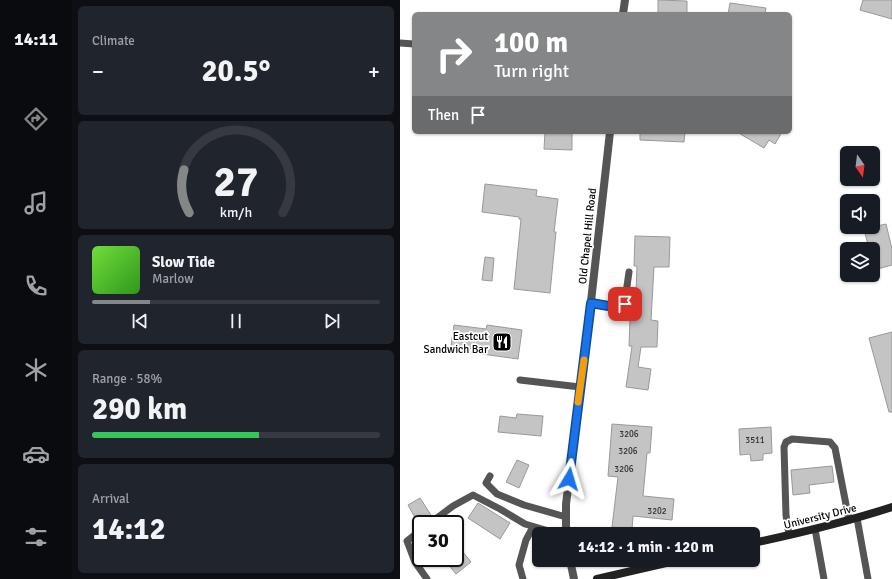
<!DOCTYPE html>
<html lang="en">
<head>
<meta charset="utf-8">
<style>
	:root { --surface:#171b24; --page:#20242c; --text:#f1f3f6; --muted:#9ea1a6; --line:#363941; --accent:#858687 }
	body { margin:0; font-family:Signika,sans-serif; background:var(--page); color:var(--text); height:100vh; display:flex; flex-direction:column; font-size:15px; white-space:nowrap }
	* { box-sizing:border-box; margin:0 }
	p { font-size:13px; color:var(--muted) }
	.icon { flex:none; width:22px; height:22px; fill:none; stroke:currentColor; stroke-width:2; stroke-linecap:round; stroke-linejoin:round }
	.map { position:relative; flex:1; overflow:hidden }
	.panel { display:flex; flex-direction:column; gap:6px; padding:6px; background:#0d0f14; width:328px }
	.panel>* { flex:none }
	.top-card { position:absolute; left:12px; top:12px; width:380px; height:122px; border-radius:6px; box-shadow:0 1px 3px #0004; background:#858687; color:#fff; overflow:hidden }
	.needle { width:26px; rotate:166deg }
	.fabs { position:absolute; left:440px; top:146px; display:grid; gap:8px }
	.fabs a { display:grid; place-items:center; width:40px; height:40px; border-radius:6px; background:var(--surface); box-shadow:0 1px 3px #0004; font-size:20px }
	.speed { position:absolute; left:12px; top:515px; display:flex; gap:8px; font-size:20px; font-weight:700; text-align:center }
	.speed>* { display:grid; place-content:center; width:52px; height:52px; border-radius:50%; background:var(--surface); box-shadow:0 1px 3px #0004; line-height:1 }
	.speed .limit { border:2px solid #111; border-radius:6px; background:#fff; color:#111 }
	.pin { position:absolute; display:grid; place-items:center; width:34px; height:34px; color:#fff; margin:-17px; border-radius:8px; box-shadow:0 2px 6px #0006 }
	.me { position:absolute; width:44px; margin:-22px; rotate:7deg; stroke-linejoin:round; filter:drop-shadow(0 0 3px #0008) }
	.turn { display:flex; align-items:center; gap:14px; height:84px; padding:0 16px; font-size:18px }
	.turn .icon { width:52px; height:52px; stroke-width:2.5 }
	.turn b { display:block; font-size:28px; line-height:34px }
	.then { display:flex; align-items:center; height:38px; padding:0 16px; background:#0003; gap:8px; font-size:15px }
	.big { font-size:30px; font-weight:700; line-height:1.1 }
	.panel .card { flex:1; display:flex; flex-direction:column; justify-content:center; gap:6px; min-width:0; padding:0 14px; border-radius:6px; background:var(--page) }
	.panel .dial { align-items:center; gap:0 }
	.dial svg { height:104px; overflow:visible; fill:none; stroke:var(--line); stroke-width:7; stroke-linecap:round; text-anchor:middle }
	.dial text { fill:var(--text); stroke:none }
	.song { display:flex; align-items:center; gap:12px }
	.cover { width:48px; height:48px; border-radius:6px; background:linear-gradient(135deg,hsl(100 70% 55%),hsl(110 70% 35%)) }
	.played { height:4px; border-radius:2px; background:linear-gradient(90deg,var(--accent) 20%,var(--line) 20%) }
	.keys { display:flex; justify-content:space-around; direction:ltr }
	.heat { display:flex; justify-content:space-between; align-items:center; font-size:22px; direction:ltr }
	.charge { height:6px; border-radius:3px; background:linear-gradient(90deg,#34c759 58%,var(--line) 0) }
	.trip { position:absolute; left:132px; top:527px; width:228px; height:40px; border-radius:6px; background:var(--surface); box-shadow:0 1px 3px #0004; font-weight:700; line-height:40px; text-align:center }
	main { display:flex; flex:1; min-height:0 }
	.dock { display:flex; flex-direction:column; width:72px; justify-content:space-around; align-items:center; background:#090b0e; color:var(--muted) }
	.dock .icon { width:28px; height:28px }
	.dock .selected { color:var(--accent) }
	.dock b { font-size:18px; color:var(--text) }
	.map>svg:first-child { display:block }
	.building { fill:#c4c4c4; stroke:#999 }
	.lines { fill:none; stroke-linecap:round; stroke-linejoin:round }
	.service { stroke:#555; stroke-width:7 }
	.minor { stroke:#555; stroke-width:8 }
	.secondary { stroke:#222; stroke-width:8 }
	.route-casing { stroke:#114b97; stroke-width:10 }
	.route { stroke:#1a73e8; stroke-width:7 }
	.slow { stroke:#f59e0b; stroke-width:7 }
	.labels { text-anchor:middle; stroke-width:3.5; stroke-linejoin:round; paint-order:stroke }
	.number-label { font-size:9px; fill:#313131 }
	.street-label { font-size:11px; fill:#000; stroke:#fff }
	.poi-label { font-size:11px; fill:#000; stroke:#fff; text-anchor:end }
</style>
</head>
<body>
<main>
<nav class="dock">
<b>14:11</b>
<svg class="icon selected" aria-label="directions" viewBox="0 0 24 24"><path d="M12 3l9 9-9 9-9-9zM9 14v-3h6M13 9l2 2-2 2"/></svg>
<svg class="icon" aria-label="music" viewBox="0 0 24 24"><path d="M9 18V5l10-2v13"/><circle cx="6" cy="18" r="3"/><circle cx="16" cy="16" r="3"/></svg>
<svg class="icon" aria-label="phone" viewBox="0 0 24 24"><path d="M5 4h4l2 5-3 2q2 4 5 5l2-3 5 2v4C11 20 4 13 5 4z"/></svg>
<svg class="icon" aria-label="climate" viewBox="0 0 24 24"><path d="M12 3v18M4 7l16 10M4 17L20 7"/></svg>
<svg class="icon" aria-label="car" viewBox="0 0 24 24"><path d="M5 17H2v-5l4-1 3-4h7l3 4 3 1v5h-3M9 17h6M6 11h13"/><circle cx="7" cy="17" r="2"/><circle cx="17" cy="17" r="2"/></svg>
<svg class="icon" aria-label="filters" viewBox="0 0 24 24"><path d="M4 7h16M4 17h16"/><circle cx="9" cy="7" r="2"/><circle cx="15" cy="17" r="2"/></svg>
</nav>
<section class="panel">
<div class="card"><p>Climate</p>
<div class="heat"><a>−</a><b class="big">20.5°</b><a>+</a></div>
</div>
<div class="card dial"><svg viewBox="0 0 100 80">
<path d="M14 69A42 42 0 1 1 86 69"/>
<path d="M14 69A42 42 0 0 1 10 36" stroke="#858687"/>
<text x="50" y="56" font-size="32" font-weight="700">27</text>
<text x="50" y="72" font-size="11">km/h</text>
</svg></div>
<div class="card">
<div class="song"><i class="cover"></i><div><b>Slow Tide</b><p>Marlow</p></div></div>
<div class="played"></div>
<div class="keys"><svg class="icon" aria-label="previous" viewBox="0 0 24 24"><path d="M18 5L8 12l10 7zM5 5v14"/></svg><svg class="icon" aria-label="pause" viewBox="0 0 24 24"><path d="M8 5v14M16 5v14"/></svg><svg class="icon" aria-label="next" viewBox="0 0 24 24"><path d="M6 5l10 7-10 7zM19 5v14"/></svg></div>
</div>
<div class="card"><p>Range · 58%</p><b class="big">290 km</b><div class="charge"></div></div>
<div class="card"><p>Arrival</p><b class="big">14:12</b></div>
</section>
<div class="map">
<svg width="492" height="579" viewBox="0 0 492 579">
	<rect width="100%" height="100%" fill="#fff"/>
	<g class="building">
		<polygon points="258,0 287,1 287,14 258,14"/>
		<polygon points="463,0 492,0 492,19 460,10"/>
		<polygon points="330,3 366,8 365,14 328,14"/>
		<polygon points="145,132 172,132 172,150 144,149"/>
		<polygon points="240,132 285,132 284,142 240,140"/>
		<polygon points="337,132 382,132 375,144 369,140 364,148"/>
		<polygon points="85,184 137,190 136,196 158,199 154,232 156,232 150,293 114,289 121,219 119,219 119,217 82,212"/>
		<polygon points="486,224 492,249 492,265 474,270 473,264 473,249 469,249 464,229"/>
		<polygon points="235,236 270,237 269,267 254,267 251,320 258,321 257,347 241,347 238,367 251,369 248,390 226,387 232,346 229,346 230,320 235,320 237,266 234,266"/>
		<polygon points="85,257 94,258 92,281 82,280"/>
		<polygon points="54,325 86,329 87,325 122,330 118,359 82,354 83,350 51,346"/>
		<polygon points="492,332 492,412 489,412 469,338"/>
		<polygon points="117,414 143,416 141,436 98,432 100,416 116,418"/>
		<polygon points="212,424 252,427 250,453 247,453 243,496 274,499 272,520 233,516 232,529 212,527 218,477 208,476"/>
		<polygon points="371,427 372,453 363,454 363,460 351,461 350,454 340,455 339,429"/>
		<polygon points="117,460 129,465 119,488 106,482"/>
		<polygon points="432,466 434,482 409,485 410,493 393,495 391,470"/>
		<polygon points="20,498 31,515 18,523 8,505"/>
		<polygon points="78,503 110,523 100,539 68,518"/>
		<polygon points="55,542 71,562 56,574 43,558 55,558"/>
	</g>
	<g class="lines">
		<g class="service">
			<polyline points="0,43 14,44"/>
			<polyline points="191,303 224,307 229,272"/>
			<polyline points="120,380 180,387"/>
			<polyline points="90,476 86,483 97,494 124,505 166,517"/>
			<polyline points="457,518 468,579"/>
			<polyline points="29,524 53,506 73,495 100,509 125,524 159,534"/>
			<polyline points="415,529 424,579"/>
			<polyline points="21,530 7,541 15,562 27,579"/>
			<polyline points="389,535 386,515 384,447 386,442 392,439 430,442 435,448 449,520"/>
			<polyline points="123,579 119,565 126,540 133,527"/>
		</g>
		<g class="minor">
			<polyline points="223,14 225,0"/>
			<polyline points="166,534 166,504 186,346 210,132"/>
			<polyline points="170,560 174,579"/>
		</g>
		<g class="secondary">
			<path d="M353 543C400 533 446 522 492 507"/>
			<polyline points="197,579 279,560"/>
		</g>
	</g>
	<g class="lines">
		<g class="route-casing">
			<polyline id="route" points="169,479 191,303 220,308 224,307 225,304"/>
		</g>
		<use href="#route" class="route"/>
		<polyline class="slow" points="178,402 184,360"/>
	</g>
	<defs>
		<g id="restaurant-square" transform="scale(1)"><rect x="-9" y="-9" width="18" height="18" rx="4" fill="#000" stroke="#fff"/><path d="M-5-6h1v4h1v-4h1v4h1v-4h1v5L-1.5 .5V6h-2V.5L-5-1ZM5-6V6H3V1.5H1.5Q1.5-4 5-6Z" fill="#fff"/></g>
	</defs>
	<g fill-rule="evenodd">
		<use href="#restaurant-square" x="102" y="342"/>
	</g>
	<g class="labels">
		<g class="number-label">
			<text x="229" y="437">3206</text>
			<text x="355" y="443">3511</text>
			<text x="228" y="454">3206</text>
			<text x="224" y="472">3206</text>
			<text x="257" y="514">3202</text>
		</g>
		<g class="street-label">
			<text transform="translate(187 236) rotate(-84)" y="4">Old Chapel Hill Road</text>
			<text transform="translate(420 516) rotate(-14)" y="4">University Drive</text>
		</g>
		<g class="poi-label">
			<text x="88" y="340">Eastcut<tspan x="88" dy="13">Sandwich Bar</tspan></text>
		</g>
	</g>
</svg>
<div class="fabs">
<a><svg class="needle" viewBox="-14 -14 28 28"><path d="M0-13l5 13h-10z" fill="#e53935"/><path d="M0 13l5-13h-10z" fill="#9ea1a6"/></svg></a>
<a><svg class="icon" aria-label="sound" viewBox="0 0 24 24"><path d="M4 9h4l5-4v14l-5-4H4zM17 9q2 3 0 6"/></svg></a>
<a><svg class="icon" aria-label="layers" viewBox="0 0 24 24"><path d="M12 4l9 5-9 5-9-5zM3 14l9 5 9-5"/></svg></a>
</div>
<div class="speed"><div class="limit">30</div></div>
<div class="pin" style="left:225px;top:304px;background:#d93025"><svg class="icon" aria-label="arrive" viewBox="0 0 24 24"><path d="M6 21V4h12l-3 4 3 4H6"/></svg></div>
<svg class="me" style="left:169px;top:479px" viewBox="-20 -20 40 40"><path d="M0-17L14 15 0 8-14 15z" fill="#1a73e8" stroke="#fff" stroke-width="4"/></svg>
<div class="trip">14:12 · 1 min · 120 m</div>
<div class="top-card">
<div class="turn"><svg class="icon" aria-label="right" viewBox="0 0 24 24"><path d="M7 20v-9h11M14 6l5 5-5 5"/></svg><div><b>100 m</b>Turn right</div></div>
<div class="then">Then<svg class="icon" aria-label="arrive" viewBox="0 0 24 24"><path d="M6 21V4h12l-3 4 3 4H6"/></svg></div>
</div>
</div>
</main>
</body>
</html>
